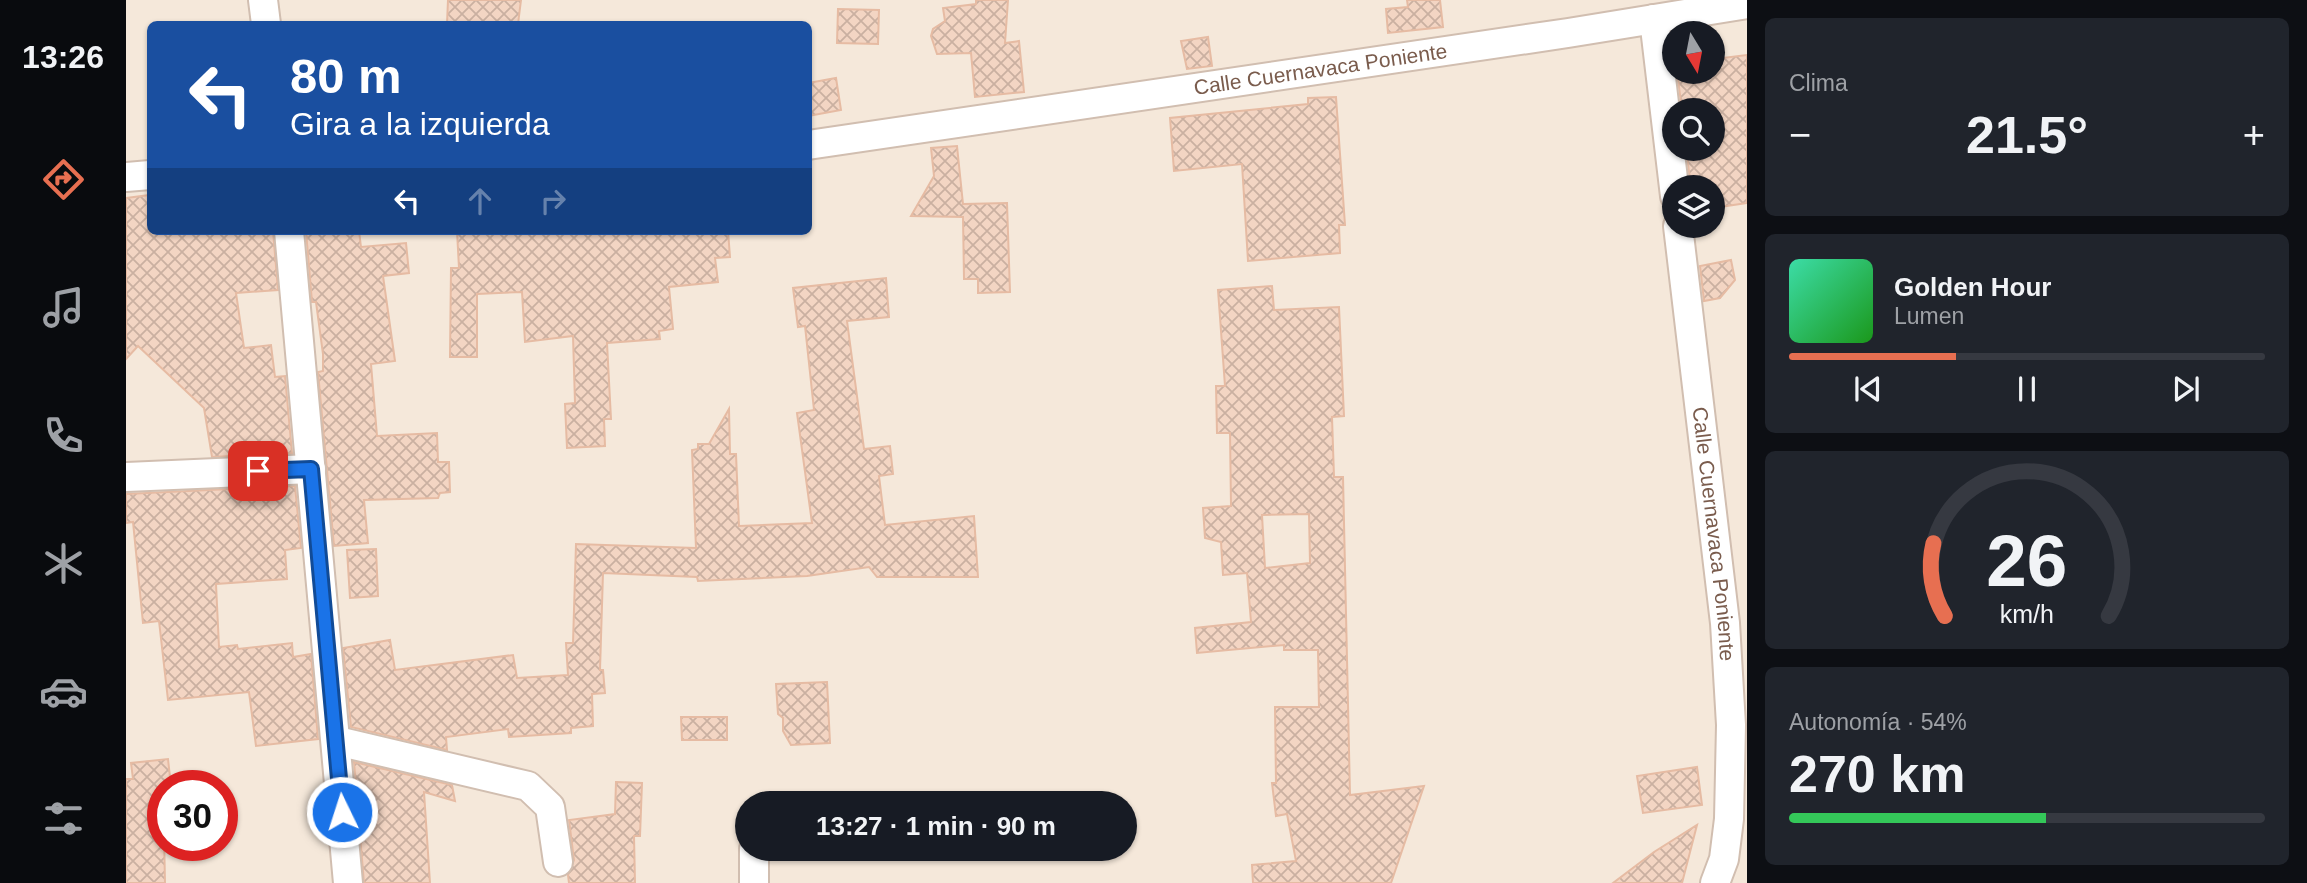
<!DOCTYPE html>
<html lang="es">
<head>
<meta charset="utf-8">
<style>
	:root { --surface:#171b24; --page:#20242c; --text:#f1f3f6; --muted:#9ea1a6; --line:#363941; --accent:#e76f51 }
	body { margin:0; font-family:Arial,sans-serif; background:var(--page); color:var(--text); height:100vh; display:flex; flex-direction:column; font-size:26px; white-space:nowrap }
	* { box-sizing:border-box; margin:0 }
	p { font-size:23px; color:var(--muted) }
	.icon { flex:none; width:38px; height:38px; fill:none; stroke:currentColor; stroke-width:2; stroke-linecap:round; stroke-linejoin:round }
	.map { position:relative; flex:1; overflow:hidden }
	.side { display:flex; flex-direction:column; gap:18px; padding:18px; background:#0d0f14; width:560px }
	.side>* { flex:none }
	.hud { position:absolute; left:21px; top:21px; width:665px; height:214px; border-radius:10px; box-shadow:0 2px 5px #0004; background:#1a4fa0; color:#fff; overflow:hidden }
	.needle { width:46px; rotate:170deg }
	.buttons { position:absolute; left:1536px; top:21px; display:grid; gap:14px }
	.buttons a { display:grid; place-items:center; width:63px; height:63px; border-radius:50%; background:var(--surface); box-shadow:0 2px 5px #0004; font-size:35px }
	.speed { position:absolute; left:21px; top:770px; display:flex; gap:14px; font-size:35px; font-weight:700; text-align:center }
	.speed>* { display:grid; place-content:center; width:91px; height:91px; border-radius:50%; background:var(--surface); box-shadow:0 2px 5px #0004; line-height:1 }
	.speed .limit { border:10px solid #d22; background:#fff; color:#111 }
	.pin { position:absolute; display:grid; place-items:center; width:60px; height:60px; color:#fff; margin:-30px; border-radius:14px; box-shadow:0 4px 10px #0006 }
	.me { position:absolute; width:77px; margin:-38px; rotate:356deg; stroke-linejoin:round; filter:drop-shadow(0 0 5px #0008) }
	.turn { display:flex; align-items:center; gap:24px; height:147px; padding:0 28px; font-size:32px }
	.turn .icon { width:91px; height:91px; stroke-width:2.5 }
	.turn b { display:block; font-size:49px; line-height:60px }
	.lanes { display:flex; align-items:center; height:66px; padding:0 28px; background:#0003; justify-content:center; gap:35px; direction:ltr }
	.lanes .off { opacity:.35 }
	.big { font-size:52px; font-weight:800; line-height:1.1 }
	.side .card { flex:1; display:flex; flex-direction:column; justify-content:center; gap:10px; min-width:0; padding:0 24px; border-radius:10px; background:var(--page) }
	.side .dial { align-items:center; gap:0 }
	.dial svg { height:182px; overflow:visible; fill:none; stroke:var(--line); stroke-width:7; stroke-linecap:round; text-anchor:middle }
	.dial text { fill:var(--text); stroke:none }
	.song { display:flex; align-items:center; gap:21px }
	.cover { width:84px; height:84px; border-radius:10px; background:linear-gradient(135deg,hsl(160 70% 55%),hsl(120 70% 35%)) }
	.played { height:7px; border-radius:4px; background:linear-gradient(90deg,var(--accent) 35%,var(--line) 35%) }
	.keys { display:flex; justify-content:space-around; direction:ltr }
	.heat { display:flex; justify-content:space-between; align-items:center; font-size:38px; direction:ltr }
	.charge { height:10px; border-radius:5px; background:linear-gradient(90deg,#34c759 54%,var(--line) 0) }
	.trip { position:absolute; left:609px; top:791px; width:402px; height:70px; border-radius:35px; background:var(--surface); box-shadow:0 2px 5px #0004; font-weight:800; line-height:70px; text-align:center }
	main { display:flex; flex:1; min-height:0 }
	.menu { display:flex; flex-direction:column; width:126px; justify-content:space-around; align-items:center; background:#090b0e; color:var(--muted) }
	.menu .icon { width:49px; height:49px }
	.menu .on { color:var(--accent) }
	.menu b { font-size:32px; color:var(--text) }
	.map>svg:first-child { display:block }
	.residential { fill:#f5e8da; fill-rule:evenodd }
	.building { fill:url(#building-cross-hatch); stroke:#e6bba3; stroke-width:2; fill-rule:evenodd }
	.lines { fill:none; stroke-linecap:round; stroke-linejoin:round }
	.street-casing { stroke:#d1beb0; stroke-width:32 }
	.street { stroke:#fff; stroke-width:28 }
	.route-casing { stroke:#114b97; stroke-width:18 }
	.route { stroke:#1a73e8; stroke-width:12 }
	.labels { text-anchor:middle; stroke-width:5; stroke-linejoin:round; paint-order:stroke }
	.street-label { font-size:21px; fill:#7a5c4d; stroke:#fffaf3 }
</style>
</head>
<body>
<main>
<nav class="menu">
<b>13:26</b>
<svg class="icon on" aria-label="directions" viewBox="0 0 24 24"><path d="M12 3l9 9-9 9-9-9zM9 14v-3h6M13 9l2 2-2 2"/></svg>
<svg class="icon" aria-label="music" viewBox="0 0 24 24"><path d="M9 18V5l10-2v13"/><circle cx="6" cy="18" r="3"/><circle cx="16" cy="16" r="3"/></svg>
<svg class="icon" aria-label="phone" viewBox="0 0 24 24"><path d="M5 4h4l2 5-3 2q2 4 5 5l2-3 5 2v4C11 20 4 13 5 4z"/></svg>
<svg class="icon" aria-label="climate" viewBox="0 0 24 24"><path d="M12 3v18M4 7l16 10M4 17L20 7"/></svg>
<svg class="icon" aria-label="car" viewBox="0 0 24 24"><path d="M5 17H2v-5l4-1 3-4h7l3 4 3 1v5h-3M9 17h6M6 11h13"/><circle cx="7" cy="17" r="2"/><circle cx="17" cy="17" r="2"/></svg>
<svg class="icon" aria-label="filters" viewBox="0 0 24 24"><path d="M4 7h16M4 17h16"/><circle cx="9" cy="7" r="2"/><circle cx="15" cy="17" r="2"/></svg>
</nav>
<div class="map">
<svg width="1621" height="883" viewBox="0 0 1621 883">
	<defs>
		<pattern id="building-cross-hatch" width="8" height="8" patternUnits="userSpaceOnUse" patternTransform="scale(1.75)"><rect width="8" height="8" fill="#f3d5c3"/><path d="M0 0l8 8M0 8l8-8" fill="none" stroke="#cab0a1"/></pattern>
	</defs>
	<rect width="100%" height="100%" fill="#fdf6ec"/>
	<path class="residential" d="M0 0H1621V883H0ZM24 24H682V231H24ZM1549 33H1587V72H1549ZM1549 110H1587V149H1549ZM1549 187H1587V226H1549ZM37 786H96V845H37ZM621 803H999V849H621Z"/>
	<g class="building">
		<polygon points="322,0 395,0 392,24 321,24"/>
		<polygon points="850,0 882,0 879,43 893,41 898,92 849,97 845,53 811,54 805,36 807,29 819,21 817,8 850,4"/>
		<polygon points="1281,0 1314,0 1317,27 1262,33 1260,9 1282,7"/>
		<polygon points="712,9 753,10 752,44 711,43"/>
		<polygon points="1082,37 1086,66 1061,69 1055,41"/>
		<polygon points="1587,48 1589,59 1621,55 1621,203 1587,208 1587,187 1565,187 1560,149 1587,149 1587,110 1556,110 1551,72 1587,72"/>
		<polygon points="710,78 715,110 682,116 682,83"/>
		<polygon points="1210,97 1219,225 1213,225 1214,253 1122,261 1116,164 1048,171 1044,118 1182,104 1182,98"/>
		<polygon points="831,146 837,204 881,203 884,292 852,293 852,279 838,279 837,217 785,216 808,176 805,148"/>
		<polygon points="24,195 24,231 147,231 152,290 110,293 118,348 145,345 149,377 159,376 166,453 86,457 78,408 12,346 0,359 0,198"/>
		<polygon points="180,231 233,231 235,247 280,243 283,273 257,276 269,361 245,364 251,436 311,433 312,462 323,462 324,492 314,493 312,498 238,500 242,543 208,546 192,372 197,371 197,354 190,302 186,302"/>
		<polygon points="331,231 602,231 604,257 589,258 592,282 543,287 547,329 533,331 534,339 481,343 485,419 478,419 479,446 441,448 439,404 449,403 447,336 399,342 396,292 351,294 351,357 324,357 325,268 333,268"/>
		<polygon points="1605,260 1609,280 1594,298 1578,301 1574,266"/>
		<polygon points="760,278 763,317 721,321 738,449 764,446 767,474 753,476 759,525 848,516 852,577 751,577 743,567 681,576 572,581 571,577 477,573 474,670 477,670 479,693 466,694 467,726 445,728 445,733 383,737 382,729 320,737 321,750 225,727 217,648 264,640 269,670 387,655 391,678 442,675 440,643 447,643 450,544 570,548 566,450 572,449 572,444 583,444 603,409 604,454 610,454 613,526 686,523 671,413 688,410 679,326 672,327 667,288"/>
		<path d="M1146 286 1148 310 1213 307 1218 416 1206 417 1208 477H1217L1224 795 1298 786 1265 883H1127L1126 865 1170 861 1161 814 1150 816 1146 783H1150L1149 707H1193L1192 650H1158V645L1071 653 1069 628 1125 622 1121 573 1097 575 1095 542 1079 538 1077 508 1105 506 1104 433H1091L1090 386H1099L1092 290ZM1183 514 1184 563 1139 568 1136 515Z"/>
		<polygon points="169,486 175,548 159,550 161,579 90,584 93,647 111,645 112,649 166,643 167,657 185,654 192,739 130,746 123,692 42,700 33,621 17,623 7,522 0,523 0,494"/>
		<polygon points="250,549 252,596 224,598 221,550"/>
		<polygon points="701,682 704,743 665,745 657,731 657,718 652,714 650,684"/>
		<polygon points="555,717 601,717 601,740 556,740"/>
		<polygon points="42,759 45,786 37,786 39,883 0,883 0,779 7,779 5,763"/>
		<polygon points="228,762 326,785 329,801 298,792 304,883 238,883"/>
		<polygon points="1571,767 1576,805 1517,813 1511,776"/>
		<polygon points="490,782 516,783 514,836 508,836 509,883 443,883 442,875 448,860 443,820 489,814"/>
		<polygon points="1571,825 1556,883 1487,883 1528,852"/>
	</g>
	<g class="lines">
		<g class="street-casing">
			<g id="street">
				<polyline points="137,0 140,24"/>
				<polyline points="1528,19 1549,196"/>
				<path id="s1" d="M682 145 1442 33 1621 4"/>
				<polyline points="0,177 24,175"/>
				<path id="s2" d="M1552 226 1599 623 1605 725 1603 819 1598 859 1589 883"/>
				<polyline points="163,231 222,883"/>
				<polyline points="0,477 185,469"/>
				<polyline points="211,741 402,786 424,807 432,862"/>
				<polyline points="628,849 628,883"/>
			</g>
		</g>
		<use href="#street" class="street"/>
	</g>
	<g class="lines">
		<g class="route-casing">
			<polyline id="route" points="132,471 185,469 216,812"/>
		</g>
		<use href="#route" class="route"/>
	</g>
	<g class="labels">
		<g class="street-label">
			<text dy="7" stroke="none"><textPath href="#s1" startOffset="518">Calle Cuernavaca Poniente</textPath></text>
			<text dy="7" stroke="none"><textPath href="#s2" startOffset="310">Calle Cuernavaca Poniente</textPath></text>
		</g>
	</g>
</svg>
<div class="buttons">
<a><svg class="needle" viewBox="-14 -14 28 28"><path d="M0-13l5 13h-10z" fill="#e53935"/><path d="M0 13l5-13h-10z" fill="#9ea1a6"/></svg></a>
<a><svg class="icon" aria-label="search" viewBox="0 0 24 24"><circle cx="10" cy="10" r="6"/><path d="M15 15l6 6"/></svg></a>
<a><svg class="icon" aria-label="layers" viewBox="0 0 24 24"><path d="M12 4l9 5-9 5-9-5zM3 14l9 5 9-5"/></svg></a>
</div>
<div class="speed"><div class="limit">30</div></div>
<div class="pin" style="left:132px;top:471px;background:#d93025"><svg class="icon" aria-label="arrive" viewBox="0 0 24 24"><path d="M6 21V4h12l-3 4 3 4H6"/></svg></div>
<svg class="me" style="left:216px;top:812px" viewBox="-20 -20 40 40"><circle r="17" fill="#1a73e8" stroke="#fff" stroke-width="3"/><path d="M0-11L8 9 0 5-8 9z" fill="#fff"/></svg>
<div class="trip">13:27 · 1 min · 90 m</div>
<div class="hud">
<div class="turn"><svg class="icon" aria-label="left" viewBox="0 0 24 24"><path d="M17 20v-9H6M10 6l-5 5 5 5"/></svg><div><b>80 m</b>Gira a la izquierda</div></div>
<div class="lanes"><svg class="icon" aria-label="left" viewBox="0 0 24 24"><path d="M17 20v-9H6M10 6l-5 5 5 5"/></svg><svg class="icon off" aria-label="ahead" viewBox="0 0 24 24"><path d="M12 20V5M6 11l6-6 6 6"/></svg><svg class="icon off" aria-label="right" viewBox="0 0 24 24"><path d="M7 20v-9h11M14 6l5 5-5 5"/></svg></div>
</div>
</div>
<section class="side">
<div class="card"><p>Clima</p>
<div class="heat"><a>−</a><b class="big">21.5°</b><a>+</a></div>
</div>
<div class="card">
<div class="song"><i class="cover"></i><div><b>Golden Hour</b><p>Lumen</p></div></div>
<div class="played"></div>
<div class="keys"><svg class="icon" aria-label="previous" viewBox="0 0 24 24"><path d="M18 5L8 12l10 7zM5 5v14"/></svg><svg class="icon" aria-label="pause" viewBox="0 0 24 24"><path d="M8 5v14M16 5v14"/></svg><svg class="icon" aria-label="next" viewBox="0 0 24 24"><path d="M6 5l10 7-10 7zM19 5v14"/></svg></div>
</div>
<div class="card dial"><svg viewBox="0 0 100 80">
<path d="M14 69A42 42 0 1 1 86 69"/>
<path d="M14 69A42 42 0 0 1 9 37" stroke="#e76f51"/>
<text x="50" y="56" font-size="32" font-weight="700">26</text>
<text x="50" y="72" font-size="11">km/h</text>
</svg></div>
<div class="card"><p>Autonomía · 54%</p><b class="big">270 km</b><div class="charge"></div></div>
</section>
</main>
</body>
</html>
